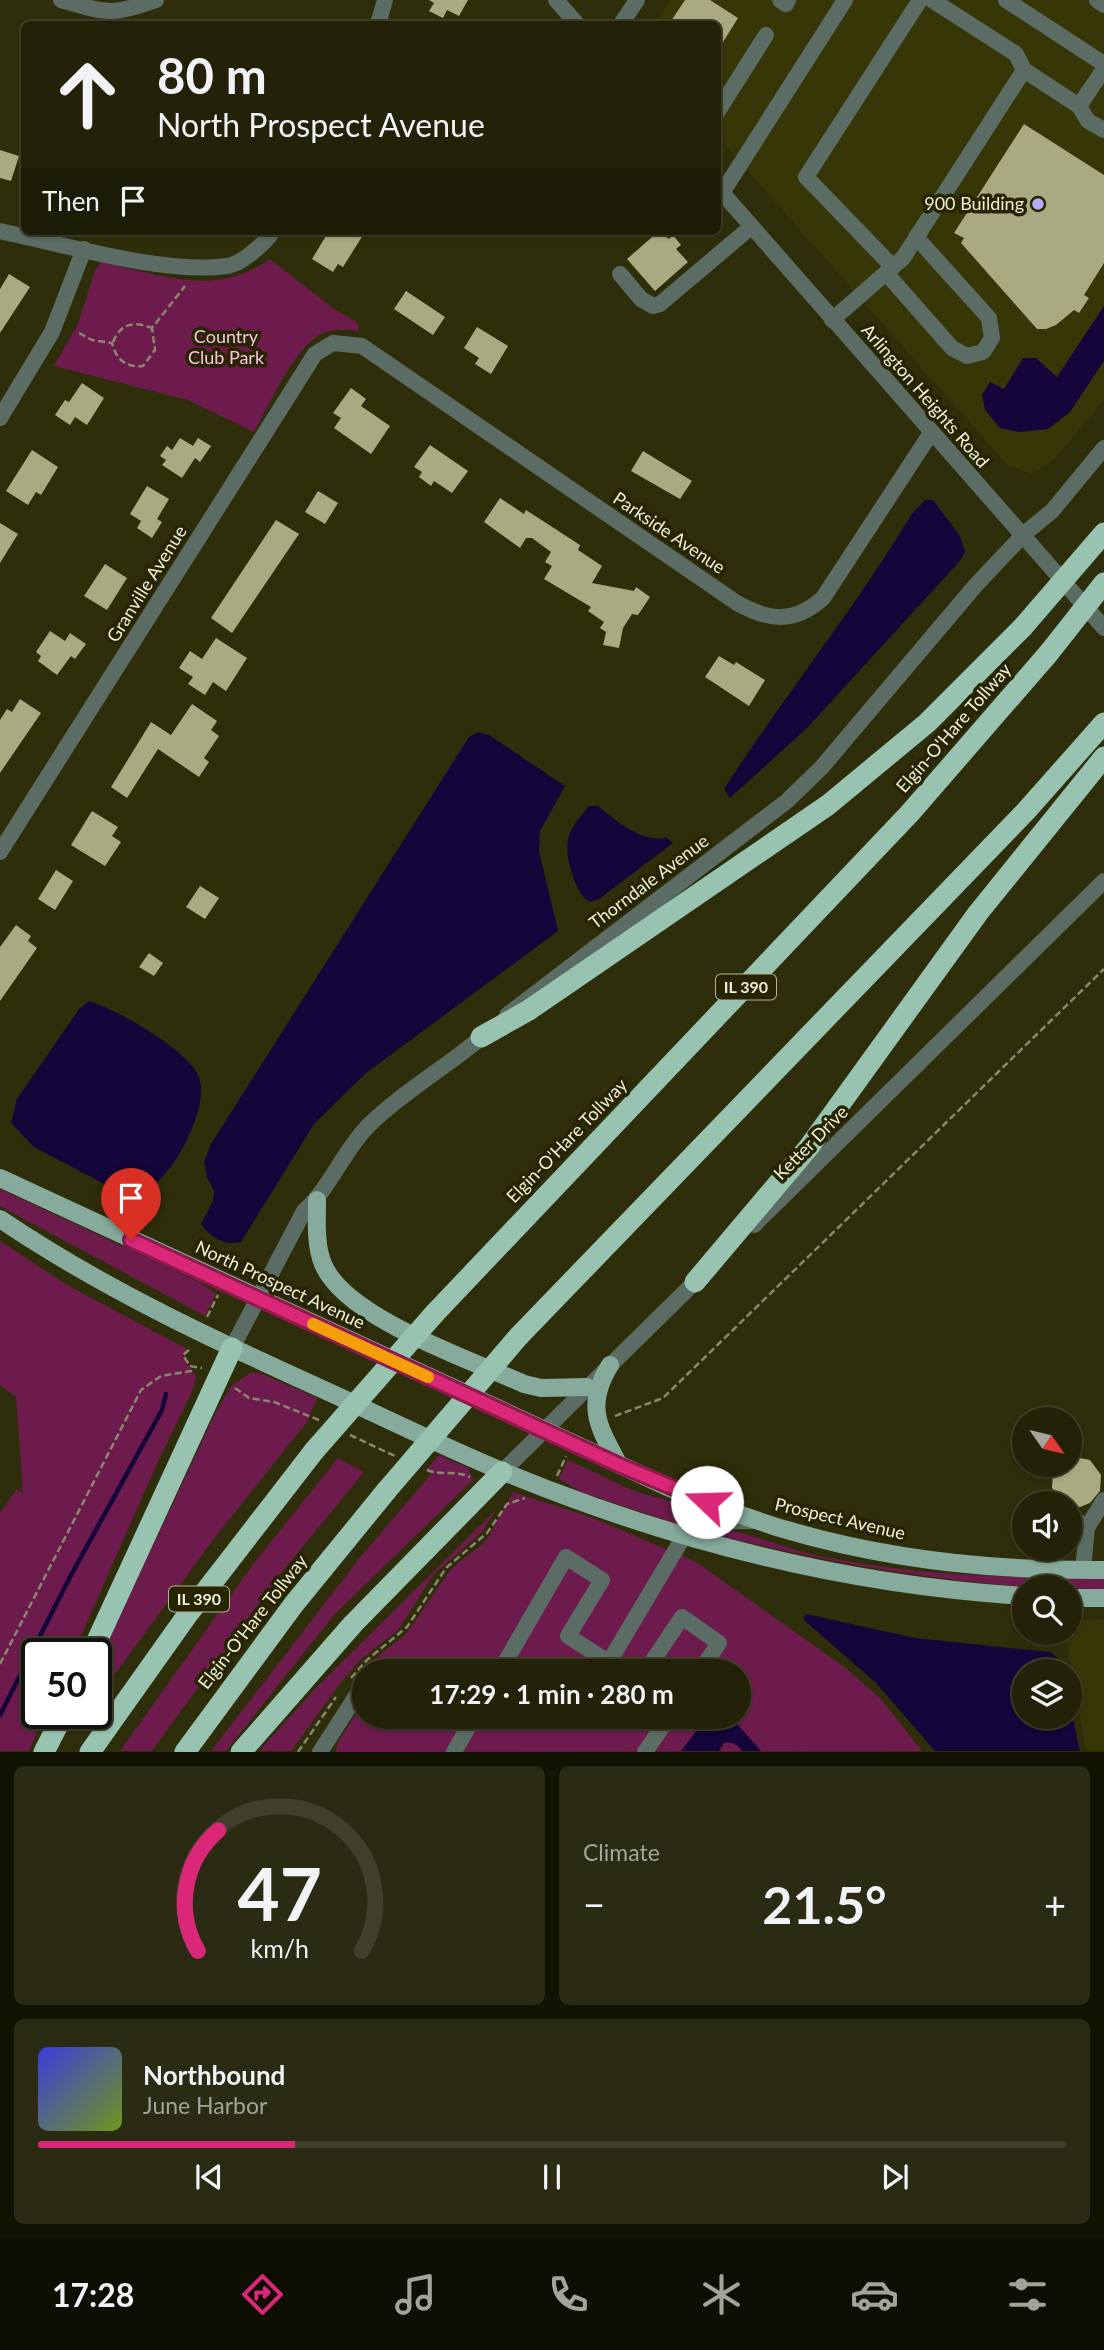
<!DOCTYPE html>
<html lang="en">
<head>
<meta charset="utf-8">
<style>
	:root { --surface:#232208; --page:#2b2a12; --text:#f1f3f6; --muted:#a3a49c; --line:#403f29; --accent:#db2777 }
	body { margin:0; font-family:Lato,sans-serif; background:var(--page); color:var(--text); height:100vh; display:flex; flex-direction:column; font-size:26px; white-space:nowrap }
	* { box-sizing:border-box; margin:0 }
	p { font-size:23px; color:var(--muted) }
	.icon { flex:none; width:38px; height:38px; fill:none; stroke:currentColor; stroke-width:2; stroke-linecap:round; stroke-linejoin:round }
	.map { position:relative; height:1752px; overflow:hidden }
	.panel { display:flex; flex-direction:column; gap:14px; padding:14px; background:#131304; flex:1 }
	.panel>* { flex:none }
	.banner { position:absolute; left:21px; top:21px; width:700px; height:214px; border-radius:10px; box-shadow:0 2px 5px #0004,0 0 0 2px var(--line); background:#232208; color:var(--text); overflow:hidden }
	.needle { width:46px; rotate:124deg }
	.fabs { position:absolute; left:1012px; top:1407px; display:grid; gap:14px }
	.fabs a { display:grid; place-items:center; width:70px; height:70px; border-radius:50%; background:var(--surface); box-shadow:0 2px 5px #0004,0 0 0 2px var(--line); font-size:35px }
	.speed { position:absolute; left:21px; top:1638px; display:flex; gap:14px; font-size:35px; font-weight:700; text-align:center }
	.speed>* { display:grid; place-content:center; width:91px; height:91px; border-radius:50%; background:var(--surface); box-shadow:0 2px 5px #0004,0 0 0 2px var(--line); line-height:1 }
	.speed .limit { border:4px solid #111; border-radius:10px; background:#fff; color:#111 }
	.pin { position:absolute; display:grid; place-items:center; width:60px; height:60px; color:#fff; margin:-72px -30px; border-radius:50% 50% 50% 0; rotate:-45deg; box-shadow:0 0 7px #0007 }
	.pin .icon { rotate:45deg }
	.me { position:absolute; width:77px; margin:-38px; rotate:291deg; stroke-linejoin:round; filter:drop-shadow(0 0 5px #0008) }
	.turn { display:flex; align-items:center; gap:24px; height:147px; padding:0 21px; font-size:32px }
	.turn .icon { width:91px; height:91px; stroke-width:2.5 }
	.turn b { display:block; font-size:49px; line-height:60px }
	.then { display:flex; align-items:center; height:66px; padding:0 21px; background:#0003; gap:14px; font-size:26px }
	.big { font-size:52px; font-weight:700; line-height:1.1 }
	.panel .widget { flex:1; display:flex; flex-direction:column; justify-content:center; gap:10px; min-width:0; padding:0 24px; border-radius:10px; background:var(--page) }
	.panel .dial { align-items:center; gap:0 }
	.dial svg { height:182px; overflow:visible; fill:none; stroke:var(--line); stroke-width:7; stroke-linecap:round; text-anchor:middle }
	.dial text { fill:var(--text); stroke:none }
	.song { display:flex; align-items:center; gap:21px }
	.cover { width:84px; height:84px; border-radius:10px; background:linear-gradient(135deg,hsl(240 70% 55%),hsl(80 70% 35%)) }
	.played { height:7px; border-radius:4px; background:linear-gradient(90deg,var(--accent) 25%,var(--line) 25%) }
	.keys { display:flex; justify-content:space-around; direction:ltr }
	.heat { display:flex; justify-content:space-between; align-items:center; font-size:38px; direction:ltr }
	.panel .tiles { flex:1; display:grid; gap:14px; grid-template-columns:1fr 1fr }
	.widget:last-child { grid-column:span 2 }
	.trip { position:absolute; left:352px; top:1659px; width:399px; height:70px; border-radius:35px; background:var(--surface); box-shadow:0 2px 5px #0004,0 0 0 2px var(--line); font-weight:700; line-height:70px; text-align:center }
	.dock { display:flex; height:112px; justify-content:space-around; align-items:center; background:#0e0e03; color:var(--muted) }
	.dock .icon { width:49px; height:49px }
	.dock .selected { color:var(--accent) }
	.dock b { font-size:32px; color:var(--text) }
	.map>svg:first-child { display:block }
	.built { fill:#373607 }
	.green { fill:#6d1b4d }
	.water { fill:#14053a }
	.lines { fill:none; stroke-linecap:round; stroke-linejoin:round }
	.stream { stroke:#14053a; stroke-width:4.5 }
	.building { fill:#a9a982 }
	.path { stroke:#89886c; stroke-width:2.5; stroke-dasharray:7 3.5; stroke-linecap:butt }
	.minor { stroke:#5a6c64; stroke-width:16 }
	.major { stroke:#86aa9b; stroke-width:18 }
	.highway { stroke:#97c3b0; stroke-width:21 }
	.highway-bridge { stroke:#97c3b0; stroke-width:21 }
	.route-casing { stroke:#8e194d; stroke-width:18 }
	.route { stroke:#db2777; stroke-width:12 }
	.slow { stroke:#f59e0b; stroke-width:12 }
	.poi-dot { fill:#b3adf9; stroke:#262401; stroke-width:2.5 }
	.labels { text-anchor:middle; stroke-width:7; stroke-linejoin:round; paint-order:stroke }
	.shield { fill:#262401; stroke:#b3b29a; stroke-width:2 }
	.shield-label { font-size:16px; font-weight:bold; fill:#efefdb }
	.poi-label { font-size:18px; fill:#efefdb; stroke:#262401; text-anchor:end }
	.park-label { font-size:18px; fill:#fbc2de; stroke:#262401 }
	.street-label { font-size:18px; fill:#efefdb; stroke:#262401 }
</style>
</head>
<body>
<div class="map">
<svg width="1104" height="1752" viewBox="0 0 1104 1752">
	<rect width="100%" height="100%" fill="#2f2e0a"/>
	<g class="built">
		<polygon points="670,0 1104,0 1104,400 1054,460 1032,474 1007,465 718,137 718,24 655,24"/>
		<polygon points="1104,1619 1104,1751 1086,1751 1065,1633 1069,1633 1069,1621"/>
	</g>
	<g class="green">
		<path d="M270 259 334 309 358 323 359 331C345 330 333 328 321 334 294 348 269 406 254 432L188 400 54 366 78 324 95 271 101 262C161 275 216 298 270 259Z"/>
		<polygon points="0,1189 199,1282 216,1294 205,1316 0,1206"/>
		<polygon points="0,1241 67,1285 189,1350 183,1355 196,1377 193,1390 159,1459 73,1654 37,1654 37,1713 46,1713 29,1751 0,1751 0,1513 17,1489 23,1494 16,1397 0,1385"/>
		<polygon points="252,1372 260,1373 317,1398 307,1422 216,1536 96,1700 96,1667 214,1416 231,1386"/>
		<polygon points="439,1455 468,1468 473,1480 334,1615 226,1751 211,1751 358,1560 432,1473 426,1470"/>
		<polygon points="338,1458 364,1472 282,1572 152,1751 120,1751 254,1563"/>
		<polygon points="568,1460 634,1491 705,1511 704,1516 678,1524 583,1493 559,1479"/>
		<polygon points="513,1492 593,1518 696,1562 843,1666 881,1699 922,1751 336,1752 338,1742 364,1702 364,1717 738,1717 738,1671 364,1671 364,1691 352,1684 368,1664 406,1634 451,1569 486,1541"/>
		<polygon points="497,1509 482,1532 434,1574 398,1630 359,1661 342,1681 291,1751 259,1751 317,1687"/>
		<path d="M721 1528C755 1535 786 1549 820 1556 912 1575 1010 1578 1104 1579V1589C969 1589 834 1565 701 1531Z"/>
	</g>
	<g class="water">
		<polygon points="1104,306 1104,361 1070,412 1048,429 1019,432 1000,428 985,410 982,395 990,382 1004,389 1023,358 1036,358 1057,377"/>
		<path d="M925 500H933L960 536 965 552 959 562 807 728 730 798 724 789C784 696 854 610 911 515Z"/>
		<path d="M478 732 489 735 565 786 540 831 539 851 558 931 366 1073 314 1124 241 1242C224 1246 211 1238 201 1224L213 1201 214 1191 207 1177 204 1162 211 1144 469 737Z"/>
		<path d="M589 806H598C614 819 644 845 666 837L673 843 599 899 590 902C576 896 564 855 568 840 570 827 581 816 589 806Z"/>
		<path d="M89 1001C118 1010 188 1050 199 1077 212 1109 163 1201 127 1196L34 1147 11 1123 17 1099 79 1009Z"/>
		<polygon points="806,1614 915,1638 1050,1652 1060,1660 1061,1671 1024,1671 1024,1717 1069,1717 1069,1701 1080,1751 935,1751 876,1683 805,1621 803,1617"/>
		<path d="M707 1717H731L761 1751H742C737 1744 733 1742 724 1743L719 1751H681Z"/>
	</g>
	<g class="lines">
		<polyline class="stream" points="0,1715 70,1577 162,1410 166,1394"/>
	</g>
	<g class="building">
		<polygon points="429,0 468,0 459,16 447,10 443,18 429,11 434,3"/>
		<polygon points="685,0 710,0 738,18 718,50 718,24 669,24"/>
		<polygon points="1024,124 1104,175 1104,263 1084,295 1089,298 1079,313 1074,310 1056,325 1046,329 1037,329 961,243 964,238 954,233"/>
		<polygon points="0,150 19,156 11,181 0,178"/>
		<polygon points="329,231 357,231 363,235 343,267 338,264 333,272 312,259"/>
		<polygon points="659,231 669,239 673,235 681,245 676,249 688,262 655,291 627,259"/>
		<polygon points="9,274 30,287 0,333 0,289"/>
		<polygon points="406,291 445,317 433,335 394,309"/>
		<polygon points="477,327 508,346 491,374 475,364 479,358 464,348"/>
		<polygon points="82,383 104,398 87,425 75,417 70,425 55,415 65,400 69,402"/>
		<polygon points="351,388 366,399 361,406 390,426 371,454 334,428 341,418 333,413"/>
		<polygon points="180,438 193,446 198,438 211,446 200,462 195,458 182,478 162,465 166,460 160,456 167,446 172,450"/>
		<polygon points="430,445 468,471 452,493 434,481 431,486 419,477 422,472 414,467"/>
		<polygon points="32,450 58,467 41,495 36,492 28,505 6,491"/>
		<polygon points="643,451 692,481 680,499 631,471"/>
		<polygon points="147,486 169,499 157,519 162,522 152,538 137,528 141,521 130,514"/>
		<polygon points="318,491 338,503 325,524 305,512"/>
		<polygon points="500,498 524,514 526,510 580,545 578,550 602,566 592,583 634,591 636,587 650,597 638,615 632,614 623,628 619,648 603,645 606,632 600,628 604,622 588,611 591,607 544,579 552,566 545,562 551,552 532,538 526,538 520,548 484,522"/>
		<polygon points="276,520 299,534 232,633 211,618"/>
		<polygon points="0,523 18,534 0,563"/>
		<polygon points="105,564 127,578 107,610 84,596"/>
		<polygon points="50,631 65,641 70,633 86,644 75,659 71,656 57,675 38,661 41,656 36,652"/>
		<polygon points="216,638 247,658 226,691 213,682 205,695 188,684 193,677 179,668 190,651 202,659"/>
		<polygon points="719,656 734,665 736,662 765,680 749,706 705,677"/>
		<polygon points="20,699 41,713 0,773 0,720 7,709 12,712"/>
		<polygon points="192,704 217,721 211,730 219,736 204,758 209,762 199,777 158,749 127,798 111,787 151,722 171,735"/>
		<polygon points="92,811 118,827 112,836 121,842 105,866 71,845"/>
		<polygon points="56,870 73,881 55,910 38,899"/>
		<polygon points="200,886 219,898 205,919 186,907"/>
		<polygon points="16,925 31,936 28,941 37,948 0,1001 0,947"/>
		<polygon points="149,953 163,963 154,976 139,967"/>
		<polygon points="1069,1456 1090,1460 1101,1475 1100,1491 1090,1503 1080,1507 1062,1503 1052,1488 1053,1470 1057,1465 1069,1465"/>
	</g>
	<g class="lines">
		<g class="path">
			<path d="M79 333 92 340 112 343C116 360 127 368 143 366L155 350 152 328 185 286"/>
			<path d="M113 342C121 323 133 321 152 328"/>
			<polyline points="207,1317 218,1295"/>
			<polyline points="189,1350 183,1355 190,1366 202,1368"/>
			<polyline points="235,1388 249,1398 274,1402 319,1420"/>
			<polyline points="615,1416 663,1398 1104,969"/>
			<polyline points="350,1435 395,1456"/>
			<path d="M427 1470C441 1476 456 1470 470 1477"/>
			<polyline points="557,1476 566,1456"/>
			<polyline points="0,1664 141,1390 161,1376 191,1371 190,1366"/>
			<polyline points="351,1678 367,1660 407,1627 446,1568 487,1533 507,1504 525,1498"/>
			<polyline points="298,1752 336,1697"/>
		</g>
		<g class="minor">
			<path d="M61 0C106 13 112 16 156 0"/>
			<polyline points="556,0 577,24"/>
			<polyline points="780,0 786,4 788,0"/>
			<polyline points="932,0 1016,54 1024,70"/>
			<polyline points="1006,0 1104,64"/>
			<polyline points="1097,0 1104,5"/>
			<polyline points="378,24 385,0"/>
			<polyline points="621,24 637,0"/>
			<polyline points="1079,106 1104,69"/>
			<polyline points="718,111 766,35"/>
			<polyline points="718,188 1104,628"/>
			<polyline points="722,193 845,0"/>
			<path d="M0 231C62 244 166 275 227 266 242 264 265 243 273 231"/>
			<polyline points="893,267 806,177 920,0"/>
			<polyline points="886,273 952,348 967,356 983,352 992,338 989,318 916,237"/>
			<polyline points="620,274 641,299 653,306 660,304 751,227"/>
			<polyline points="832,320 903,258 1024,70 1079,106 1088,121 1104,130"/>
			<polyline points="0,418 52,332 84,249"/>
			<path d="M0 852 315 354 333 343 362 346 737 603C769 621 794 624 823 598L931 433"/>
			<polyline points="507,1015 787,801 822,767 975,586 1024,534 1052,511 1104,448"/>
			<polyline points="754,1225 1104,881"/>
			<path d="M232 1348 304 1211C331 1187 343 1151 369 1125 405 1090 450 1065 488 1032"/>
			<polyline points="502,1472 702,1275"/>
			<polyline points="1069,1515 1087,1528"/>
			<polyline points="1083,1570 1087,1528 1104,1500"/>
			<path d="M609 1662 684 1536C705 1520 726 1521 751 1521"/>
			<polyline points="500,1671 566,1557 602,1580 568,1636 622,1671"/>
			<polyline points="646,1671 682,1617 719,1643 700,1671"/>
			<polyline points="320,1752 358,1693"/>
			<polyline points="454,1752 474,1717"/>
			<polyline points="645,1752 669,1717"/>
		</g>
		<g class="major">
			<path d="M0 1178 672 1489C710 1503 748 1519 787 1530 889 1560 998 1571 1104 1570"/>
			<path d="M317 1200C317 1220 315 1245 323 1264 345 1318 471 1360 524 1384L541 1388 587 1387"/>
			<path d="M0 1219C105 1290 218 1342 333 1394 389 1420 446 1448 504 1472 669 1540 845 1585 1024 1596"/>
			<path d="M610 1365C585 1406 598 1426 619 1465"/>
			<polyline points="1069,1598 1104,1598"/>
		</g>
		<g class="highway">
			<polyline points="481,1037 529,1010 828,805 927,723 1023,627"/>
			<polyline points="695,1282 809,1147 978,913 1104,757"/>
			<polyline points="435,1313 910,813 1048,654"/>
			<polyline points="519,1336 1026,811 1104,723"/>
			<polyline points="91,1654 232,1348"/>
			<polyline points="44,1752 64,1713"/>
			<polyline points="90,1752 188,1614 314,1451"/>
			<polyline points="185,1752 294,1604 387,1490"/>
			<polyline points="241,1752 353,1624 502,1472"/>
		</g>
		<g class="highway-bridge">
			<polyline points="1023,627 1104,533"/>
			<polyline points="1048,654 1104,583"/>
			<polyline points="314,1451 435,1313"/>
			<polyline points="387,1490 519,1336"/>
		</g>
	</g>
	<g class="lines">
		<g class="route-casing">
			<polyline id="route" points="131,1240 619,1465 707,1502"/>
		</g>
		<use href="#route" class="route"/>
		<polyline class="slow" points="313,1324 428,1377"/>
	</g>
	<circle class="poi-dot" cx="1038" cy="204" r="7"/>
	<g class="labels">
		<g class="shield">
			<rect x="716" y="974.5" width="60" height="25" rx="5"/>
			<rect x="169" y="1586.5" width="60" height="25" rx="5"/>
		</g>
		<g class="shield-label">
			<text x="746" y="993">IL 390</text>
			<text x="199" y="1605">IL 390</text>
		</g>
		<g class="poi-label">
			<text x="1024" y="210">900 Building</text>
		</g>
		<g class="park-label">
			<text x="226" y="343">Country<tspan x="226" dy="21">Club Park</tspan></text>
		</g>
		<g class="street-label">
			<text transform="translate(925 396) rotate(49)" y="6">Arlington Heights Road</text>
			<text transform="translate(669 533) rotate(34)" y="6">Parkside Avenue</text>
			<text transform="translate(147 584) rotate(-58)" y="6">Granville Avenue</text>
			<text transform="translate(954 728) rotate(-49)" y="6">Elgin-O'Hare Tollway</text>
			<text transform="translate(649 882) rotate(-37)" y="6">Thorndale Avenue</text>
			<text transform="translate(567 1141) rotate(-46)" y="6">Elgin-O'Hare Tollway</text>
			<text transform="translate(811 1143) rotate(-45)" y="6">Ketter Drive</text>
			<text transform="translate(280 1285) rotate(25)" y="6">North Prospect Avenue</text>
			<text transform="translate(840 1519) rotate(13)" y="6">Prospect Avenue</text>
			<text transform="translate(253 1622) rotate(-52)" y="6">Elgin-O'Hare Tollway</text>
		</g>
	</g>
</svg>
<div class="fabs">
<a><svg class="needle" viewBox="-14 -14 28 28"><path d="M0-13l5 13h-10z" fill="#e53935"/><path d="M0 13l5-13h-10z" fill="#a3a49c"/></svg></a>
<a><svg class="icon" aria-label="sound" viewBox="0 0 24 24"><path d="M4 9h4l5-4v14l-5-4H4zM17 9q2 3 0 6"/></svg></a>
<a><svg class="icon" aria-label="search" viewBox="0 0 24 24"><circle cx="10" cy="10" r="6"/><path d="M15 15l6 6"/></svg></a>
<a><svg class="icon" aria-label="layers" viewBox="0 0 24 24"><path d="M12 4l9 5-9 5-9-5zM3 14l9 5 9-5"/></svg></a>
</div>
<div class="speed"><div class="limit">50</div></div>
<div class="pin" style="left:131px;top:1240px;background:#d93025"><svg class="icon" aria-label="arrive" viewBox="0 0 24 24"><path d="M6 21V4h12l-3 4 3 4H6"/></svg></div>
<svg class="me" style="left:707px;top:1502px" viewBox="-20 -20 40 40"><circle r="19" fill="#fff"/><path d="M0-13L10 11 0 6-10 11z" fill="#db2777"/></svg>
<div class="trip">17:29 · 1 min · 280 m</div>
<div class="banner">
<div class="turn"><svg class="icon" aria-label="ahead" viewBox="0 0 24 24"><path d="M12 20V5M6 11l6-6 6 6"/></svg><div><b>80 m</b>North Prospect Avenue</div></div>
<div class="then">Then<svg class="icon" aria-label="arrive" viewBox="0 0 24 24"><path d="M6 21V4h12l-3 4 3 4H6"/></svg></div>
</div>
</div>
<section class="panel">
<div class="tiles">
<div class="widget dial"><svg viewBox="0 0 100 80">
<path d="M14 69A42 42 0 1 1 86 69"/>
<path d="M14 69A42 42 0 0 1 23 16" stroke="#db2777"/>
<text x="50" y="56" font-size="32" font-weight="700">47</text>
<text x="50" y="72" font-size="11">km/h</text>
</svg></div>
<div class="widget"><p>Climate</p>
<div class="heat"><a>−</a><b class="big">21.5°</b><a>+</a></div>
</div>
<div class="widget">
<div class="song"><i class="cover"></i><div><b>Northbound</b><p>June Harbor</p></div></div>
<div class="played"></div>
<div class="keys"><svg class="icon" aria-label="previous" viewBox="0 0 24 24"><path d="M18 5L8 12l10 7zM5 5v14"/></svg><svg class="icon" aria-label="pause" viewBox="0 0 24 24"><path d="M8 5v14M16 5v14"/></svg><svg class="icon" aria-label="next" viewBox="0 0 24 24"><path d="M6 5l10 7-10 7zM19 5v14"/></svg></div>
</div>
</div>
</section>
<nav class="dock">
<b>17:28</b>
<svg class="icon selected" aria-label="directions" viewBox="0 0 24 24"><path d="M12 3l9 9-9 9-9-9zM9 14v-3h6M13 9l2 2-2 2"/></svg>
<svg class="icon" aria-label="music" viewBox="0 0 24 24"><path d="M9 18V5l10-2v13"/><circle cx="6" cy="18" r="3"/><circle cx="16" cy="16" r="3"/></svg>
<svg class="icon" aria-label="phone" viewBox="0 0 24 24"><path d="M5 4h4l2 5-3 2q2 4 5 5l2-3 5 2v4C11 20 4 13 5 4z"/></svg>
<svg class="icon" aria-label="climate" viewBox="0 0 24 24"><path d="M12 3v18M4 7l16 10M4 17L20 7"/></svg>
<svg class="icon" aria-label="car" viewBox="0 0 24 24"><path d="M5 17H2v-5l4-1 3-4h7l3 4 3 1v5h-3M9 17h6M6 11h13"/><circle cx="7" cy="17" r="2"/><circle cx="17" cy="17" r="2"/></svg>
<svg class="icon" aria-label="filters" viewBox="0 0 24 24"><path d="M4 7h16M4 17h16"/><circle cx="9" cy="7" r="2"/><circle cx="15" cy="17" r="2"/></svg>
</nav>
</body>
</html>
